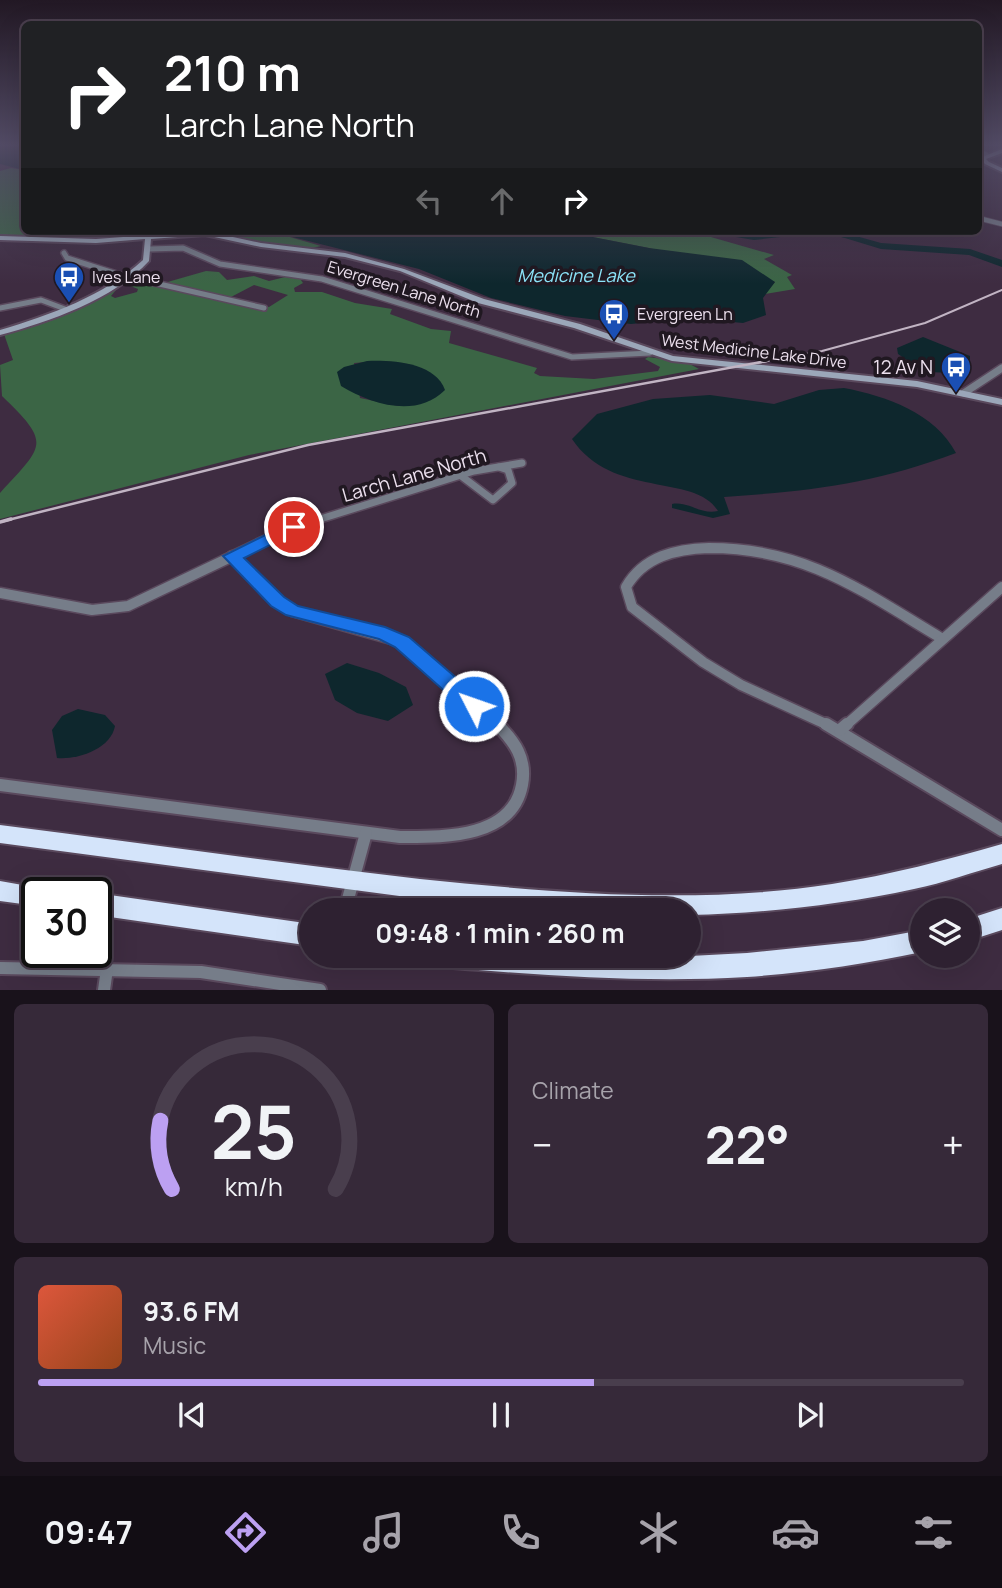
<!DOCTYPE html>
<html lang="en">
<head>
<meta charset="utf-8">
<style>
	:root { --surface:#2e2131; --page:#362939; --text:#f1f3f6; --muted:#a7a3ab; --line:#493e4d; --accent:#bca0f2 }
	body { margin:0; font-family:Manrope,sans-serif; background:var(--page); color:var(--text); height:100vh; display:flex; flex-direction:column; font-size:26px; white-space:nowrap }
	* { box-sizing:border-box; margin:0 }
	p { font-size:23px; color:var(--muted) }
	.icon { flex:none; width:38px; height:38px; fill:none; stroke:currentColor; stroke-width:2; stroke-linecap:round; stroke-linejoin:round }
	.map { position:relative; height:990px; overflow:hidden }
	.side { display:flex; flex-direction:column; gap:14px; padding:14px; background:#19121b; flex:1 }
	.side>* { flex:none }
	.hud { position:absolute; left:21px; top:21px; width:961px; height:214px; border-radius:10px; box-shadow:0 7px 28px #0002,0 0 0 2px var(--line); background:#202124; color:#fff; overflow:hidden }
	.fabs { position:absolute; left:910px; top:898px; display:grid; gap:14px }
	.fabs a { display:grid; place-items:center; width:70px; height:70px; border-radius:50%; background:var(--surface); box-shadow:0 7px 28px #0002,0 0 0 2px var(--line); font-size:35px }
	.speed { position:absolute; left:21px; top:877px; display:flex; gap:14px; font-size:35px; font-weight:700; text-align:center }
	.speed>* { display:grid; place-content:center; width:91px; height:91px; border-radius:50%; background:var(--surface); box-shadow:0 7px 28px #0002,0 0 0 2px var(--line); line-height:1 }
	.speed .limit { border:4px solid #111; border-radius:10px; background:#fff; color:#111 }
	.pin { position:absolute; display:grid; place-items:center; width:60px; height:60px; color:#fff; margin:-30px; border:4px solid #fff; border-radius:50%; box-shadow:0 2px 7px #0007 }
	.me { position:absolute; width:77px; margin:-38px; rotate:311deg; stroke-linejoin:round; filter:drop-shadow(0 0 5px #0008) }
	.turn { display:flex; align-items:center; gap:24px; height:147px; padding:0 28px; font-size:32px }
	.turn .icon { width:91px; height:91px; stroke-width:2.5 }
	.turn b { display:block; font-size:49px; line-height:60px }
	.lanes { display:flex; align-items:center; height:66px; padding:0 28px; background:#0003; justify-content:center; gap:35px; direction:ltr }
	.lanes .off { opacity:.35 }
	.big { font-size:52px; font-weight:700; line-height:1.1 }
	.side .tile { flex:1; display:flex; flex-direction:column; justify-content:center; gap:10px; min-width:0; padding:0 24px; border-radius:10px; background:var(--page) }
	.side .dial { align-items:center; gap:0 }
	.dial svg { height:182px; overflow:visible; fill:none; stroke:var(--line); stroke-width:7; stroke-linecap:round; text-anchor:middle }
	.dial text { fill:var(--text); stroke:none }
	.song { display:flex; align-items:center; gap:21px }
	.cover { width:84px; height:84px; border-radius:10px; background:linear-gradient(135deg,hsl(10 70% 55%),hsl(20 70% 35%)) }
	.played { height:7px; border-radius:4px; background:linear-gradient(90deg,var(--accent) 60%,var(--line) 60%) }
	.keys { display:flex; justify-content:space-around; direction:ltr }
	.heat { display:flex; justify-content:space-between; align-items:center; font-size:38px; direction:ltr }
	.side .tiles { flex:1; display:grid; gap:14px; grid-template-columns:1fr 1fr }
	.tile:last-child { grid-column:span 2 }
	.trip { position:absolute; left:299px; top:898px; width:402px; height:70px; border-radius:35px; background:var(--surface); box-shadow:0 7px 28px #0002,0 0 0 2px var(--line); font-weight:700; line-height:70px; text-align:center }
	.tabs { display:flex; height:112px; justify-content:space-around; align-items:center; background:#120d14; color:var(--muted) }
	.tabs .icon { width:49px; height:49px }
	.tabs .active { color:var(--accent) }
	.tabs b { font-size:32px; color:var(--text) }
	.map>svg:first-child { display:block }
	.green { fill:#3b6545; fill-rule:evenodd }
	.water { fill:#0e272d }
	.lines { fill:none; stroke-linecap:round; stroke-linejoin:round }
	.river { fill:#0e272d; fill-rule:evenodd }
	.street-far4-casing { stroke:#5a495d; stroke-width:6 }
	.street-far3-casing { stroke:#5a495d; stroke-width:8 }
	.street-far2-casing { stroke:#5a495d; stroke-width:10 }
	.street-far1-casing { stroke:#5a495d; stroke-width:13 }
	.street-casing { stroke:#5a495d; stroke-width:16 }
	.secondary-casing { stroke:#5a495d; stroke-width:4 }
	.highway-casing { stroke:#5a495d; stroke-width:4 }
	.street-far4 { stroke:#767d89; stroke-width:4.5 }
	.street-far3 { stroke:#767d89; stroke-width:5 }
	.street-far2 { stroke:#767d89; stroke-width:7 }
	.street-far1 { stroke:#767d89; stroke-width:10 }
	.street { stroke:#767d89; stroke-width:12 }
	.secondary { fill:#9ba7b9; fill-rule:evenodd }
	.highway { fill:#d4e4fa; fill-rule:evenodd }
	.rail-far2 { stroke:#c1b4c3; stroke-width:2 }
	.rail-far1 { stroke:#c1b4c3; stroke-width:2.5 }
	.rail { stroke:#c1b4c3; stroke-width:3.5 }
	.route { fill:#1a73e8; stroke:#114b97; stroke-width:2 }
	.labels { text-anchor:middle; stroke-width:7; stroke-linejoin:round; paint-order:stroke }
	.far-poi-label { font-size:16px; fill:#ece0ee; stroke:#201821; text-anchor:start }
	.far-street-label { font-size:16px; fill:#ece0ee; stroke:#201821 }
	.far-water-label { font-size:18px; font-style:italic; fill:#8be3f8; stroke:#201821 }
	.poi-label { font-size:19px; fill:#ece0ee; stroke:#201821; text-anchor:end }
	.street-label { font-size:19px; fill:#ece0ee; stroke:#201821 }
</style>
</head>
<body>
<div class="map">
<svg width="1002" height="990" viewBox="0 0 1002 990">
	<rect width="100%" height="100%" fill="#3e2c41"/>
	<g class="green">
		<polygon points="11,168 24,170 24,231 269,231 321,246 307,249 278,246 214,232 96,241 0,238 0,171"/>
		<polygon points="562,231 690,231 774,255 764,259 792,275 787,277 795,289 765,294 775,282 649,248"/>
		<path d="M206 271 219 272 227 280 254 276 269 281 289 276 299 277 303 283 294 288 295 292H322L355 303 392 309 390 314 431 329 451 331 449 343 530 366 537 368 534 373 540 376 594 379 658 371 660 367 645 359 648 357 686 362 699 369 249 455 0 519V493C44 445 52 444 2 396L0 365 13 360 4 334 64 314 110 289 116 290 111 296 115 298 137 292 138 289 128 285 134 282 193 295 199 292 164 283ZM254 285 288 295 269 307 231 297ZM378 361 408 364 433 375 399 406 360 398 354 363Z"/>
	</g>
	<g class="water">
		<polygon points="0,145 24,145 24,170 0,164"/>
		<polygon points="269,231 562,231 649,248 742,260 775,282 763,298 766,315 743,323 689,318 631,324 565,316 491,298 419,269"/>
		<polygon points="700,231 838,231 859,240 817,233 754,240"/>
		<path d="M923 337 970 356V360C944 382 923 372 898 354L897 348Z"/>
		<path d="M367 361C391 360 435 362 445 390 416 419 371 404 341 386L337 372 344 367Z"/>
		<path d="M844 388C886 396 935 413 956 453 873 484 811 491 724 497L730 514 713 518 672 508V504C689 501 700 515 718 511 696 473 612 499 572 439L597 414 653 399 710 395 774 404 819 390Z"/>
		<polygon points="347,663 379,673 406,687 413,705 388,721 357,713 335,700 325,674"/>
		<path d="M78 709 105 715 115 726C111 749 77 760 57 758L52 730 62 716Z"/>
	</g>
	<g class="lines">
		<polygon class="river" points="822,231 838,231 881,243 970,249 1002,260 1002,267 969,255 881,249"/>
		<g class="street-far4-casing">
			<g id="street-far4">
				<polyline points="978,151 987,155"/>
				<polyline points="978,218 1002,224"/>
			</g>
		</g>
		<g class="street-far3-casing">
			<g id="street-far3">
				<polyline points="149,249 183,248 220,264 322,279 572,357 650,353"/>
				<polyline points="64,253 67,258 120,275 264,308"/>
				<polyline points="0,308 41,300 65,309"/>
			</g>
		</g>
		<g class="street-far2-casing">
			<g id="street-far2">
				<polyline points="964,393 1002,368"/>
				<polyline points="460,475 493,500 512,483 508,470 499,467"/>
				<polyline points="314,521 474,471 522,463"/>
			</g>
		</g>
		<g class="street-far1-casing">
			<g id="street-far1">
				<polyline points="232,556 268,594 292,611 402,642 499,726"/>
				<polyline points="0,593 92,610 128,606 294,527 319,519"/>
				<path d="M830 726 741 685 703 662 632 607 626 587C644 556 676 549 709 548 806 548 862 591 941 638"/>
				<polyline points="845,726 1002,587"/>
			</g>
		</g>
		<g class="street-casing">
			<g id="street">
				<polyline points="826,724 1002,830"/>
				<polyline points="840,730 847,724"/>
				<path d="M0 785 400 837C443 837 512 839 522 785 527 759 515 742 497 724"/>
				<polyline points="345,910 366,833"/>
				<polyline points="0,968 201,972 320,990"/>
				<polyline points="104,990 107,969"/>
			</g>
		</g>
		<g class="secondary-casing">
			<g id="secondary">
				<polygon points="1002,149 1002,153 986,159 989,162 1002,168 1002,172 985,164 980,158"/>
				<path d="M205 231 261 243 345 253 404 269 484 299 580 324 673 356 917 381 1002 399V405L917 387 672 361 574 328 478 303 400 271 345 257 261 247 205 235 151 239 149 261C114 299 49 322 0 335V330C50 315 104 296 143 260L145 239 96 243 0 240V236L96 239Z"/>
			</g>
		</g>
		<g class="highway-casing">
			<g id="highway">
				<path d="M0 825C140 843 280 863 420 879 556 893 697 905 832 884 890 875 946 860 1002 844V864C973 872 944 883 914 889 840 905 765 913 690 915V910H530L475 906 0 843Z"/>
				<polygon points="0,881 45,889 47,892 37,892 37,906 0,901"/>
				<polygon points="96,893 312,924 312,946 96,915"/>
				<polygon points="1002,908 1002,930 968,941 968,919"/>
				<path d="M922 930V952C864 964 806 973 747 977 649 983 551 976 453 968L445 964 441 956H690L747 953 863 941Z"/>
			</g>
		</g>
		<use href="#street-far4" class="street-far4"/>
		<use href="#street-far3" class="street-far3"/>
		<use href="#street-far2" class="street-far2"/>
		<use href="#street-far1" class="street-far1"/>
		<use href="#street" class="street"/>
		<use href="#secondary" class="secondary"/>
		<use href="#highway" class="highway"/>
		<polyline class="rail-far2" points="757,363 822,351 925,323 1002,290"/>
		<polyline class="rail-far1" points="4,521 308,445 767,361"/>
		<polyline class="rail" points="0,522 11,519"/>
	</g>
	<linearGradient id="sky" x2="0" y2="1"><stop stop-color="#221824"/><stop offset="0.51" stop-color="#524b65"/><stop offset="1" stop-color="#524b65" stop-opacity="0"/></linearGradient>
	<rect width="1002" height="284" fill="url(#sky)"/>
	<polygon class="route" points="294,521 302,527 300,530 244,558 284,597 298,606 385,627 409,637 482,700 485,706 482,711 467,711 395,647 379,639 286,615 271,606 223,556"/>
	<defs>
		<g id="bus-pin" transform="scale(1.575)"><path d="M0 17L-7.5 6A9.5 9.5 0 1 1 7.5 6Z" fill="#1a4fb4" stroke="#201821"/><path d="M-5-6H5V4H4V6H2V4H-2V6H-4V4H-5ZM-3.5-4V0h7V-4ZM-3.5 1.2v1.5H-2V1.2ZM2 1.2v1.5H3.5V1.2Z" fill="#fff"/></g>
	</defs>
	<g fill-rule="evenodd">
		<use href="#bus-pin" x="69" y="277"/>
		<use href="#bus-pin" x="614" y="314"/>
		<use href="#bus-pin" x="956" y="367"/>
	</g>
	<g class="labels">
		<g class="far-poi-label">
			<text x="92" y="283">Ives Lane</text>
			<text x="637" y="320">Evergreen Ln</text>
		</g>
		<g class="far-street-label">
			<text transform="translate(404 289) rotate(17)" y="6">Evergreen Lane North</text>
			<text transform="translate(754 351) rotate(7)" y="6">West Medicine Lake Drive</text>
		</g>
		<g class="far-water-label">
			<text x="576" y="282">Medicine Lake</text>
		</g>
		<g class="poi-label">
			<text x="933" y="374">12 Av N</text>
		</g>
		<g class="street-label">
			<text transform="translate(414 475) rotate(-16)" y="7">Larch Lane North</text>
		</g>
	</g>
</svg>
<div class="fabs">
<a><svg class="icon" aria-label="layers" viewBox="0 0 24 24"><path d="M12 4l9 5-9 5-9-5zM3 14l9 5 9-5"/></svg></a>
</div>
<div class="speed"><div class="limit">30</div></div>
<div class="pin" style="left:294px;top:527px;background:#d93025"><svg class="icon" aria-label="arrive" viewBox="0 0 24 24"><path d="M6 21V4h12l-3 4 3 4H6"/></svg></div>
<svg class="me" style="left:474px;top:706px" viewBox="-20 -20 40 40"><circle r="17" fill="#1a73e8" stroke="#fff" stroke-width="3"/><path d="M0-11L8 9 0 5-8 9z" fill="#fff"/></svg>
<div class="trip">09:48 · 1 min · 260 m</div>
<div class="hud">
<div class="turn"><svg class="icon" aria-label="right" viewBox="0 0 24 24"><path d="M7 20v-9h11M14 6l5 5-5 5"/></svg><div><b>210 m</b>Larch Lane North</div></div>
<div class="lanes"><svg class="icon off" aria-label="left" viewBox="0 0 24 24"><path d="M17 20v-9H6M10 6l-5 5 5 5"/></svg><svg class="icon off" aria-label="ahead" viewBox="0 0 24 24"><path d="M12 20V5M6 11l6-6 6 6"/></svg><svg class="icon" aria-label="right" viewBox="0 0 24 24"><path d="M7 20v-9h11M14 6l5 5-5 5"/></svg></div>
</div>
</div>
<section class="side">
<div class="tiles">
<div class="tile dial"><svg viewBox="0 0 100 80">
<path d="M14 69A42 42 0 1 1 86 69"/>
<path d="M14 69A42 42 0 0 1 9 39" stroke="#bca0f2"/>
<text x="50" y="56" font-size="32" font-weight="700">25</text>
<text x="50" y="72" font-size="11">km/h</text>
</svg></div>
<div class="tile"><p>Climate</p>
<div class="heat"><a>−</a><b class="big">22°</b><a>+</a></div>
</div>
<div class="tile">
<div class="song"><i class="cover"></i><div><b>93.6 FM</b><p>Music</p></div></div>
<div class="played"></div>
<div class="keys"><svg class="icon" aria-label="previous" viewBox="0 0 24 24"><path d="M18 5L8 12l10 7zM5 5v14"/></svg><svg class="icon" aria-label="pause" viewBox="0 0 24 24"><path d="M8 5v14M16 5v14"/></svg><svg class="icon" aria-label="next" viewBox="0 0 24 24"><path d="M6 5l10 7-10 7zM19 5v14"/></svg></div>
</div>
</div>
</section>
<nav class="tabs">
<b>09:47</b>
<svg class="icon active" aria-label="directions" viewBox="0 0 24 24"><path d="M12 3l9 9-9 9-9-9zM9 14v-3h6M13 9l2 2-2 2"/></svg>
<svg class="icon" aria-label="music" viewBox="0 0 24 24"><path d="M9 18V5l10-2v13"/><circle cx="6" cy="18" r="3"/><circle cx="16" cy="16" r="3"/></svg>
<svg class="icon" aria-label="phone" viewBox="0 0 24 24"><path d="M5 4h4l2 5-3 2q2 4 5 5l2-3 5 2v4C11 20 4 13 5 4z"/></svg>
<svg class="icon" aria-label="climate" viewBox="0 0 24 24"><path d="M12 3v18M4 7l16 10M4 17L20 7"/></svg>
<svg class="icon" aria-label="car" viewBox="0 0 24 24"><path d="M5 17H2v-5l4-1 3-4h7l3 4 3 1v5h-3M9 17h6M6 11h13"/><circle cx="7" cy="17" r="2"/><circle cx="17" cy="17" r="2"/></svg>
<svg class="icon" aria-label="filters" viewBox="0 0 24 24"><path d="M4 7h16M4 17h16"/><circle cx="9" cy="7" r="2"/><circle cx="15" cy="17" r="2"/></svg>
</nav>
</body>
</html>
